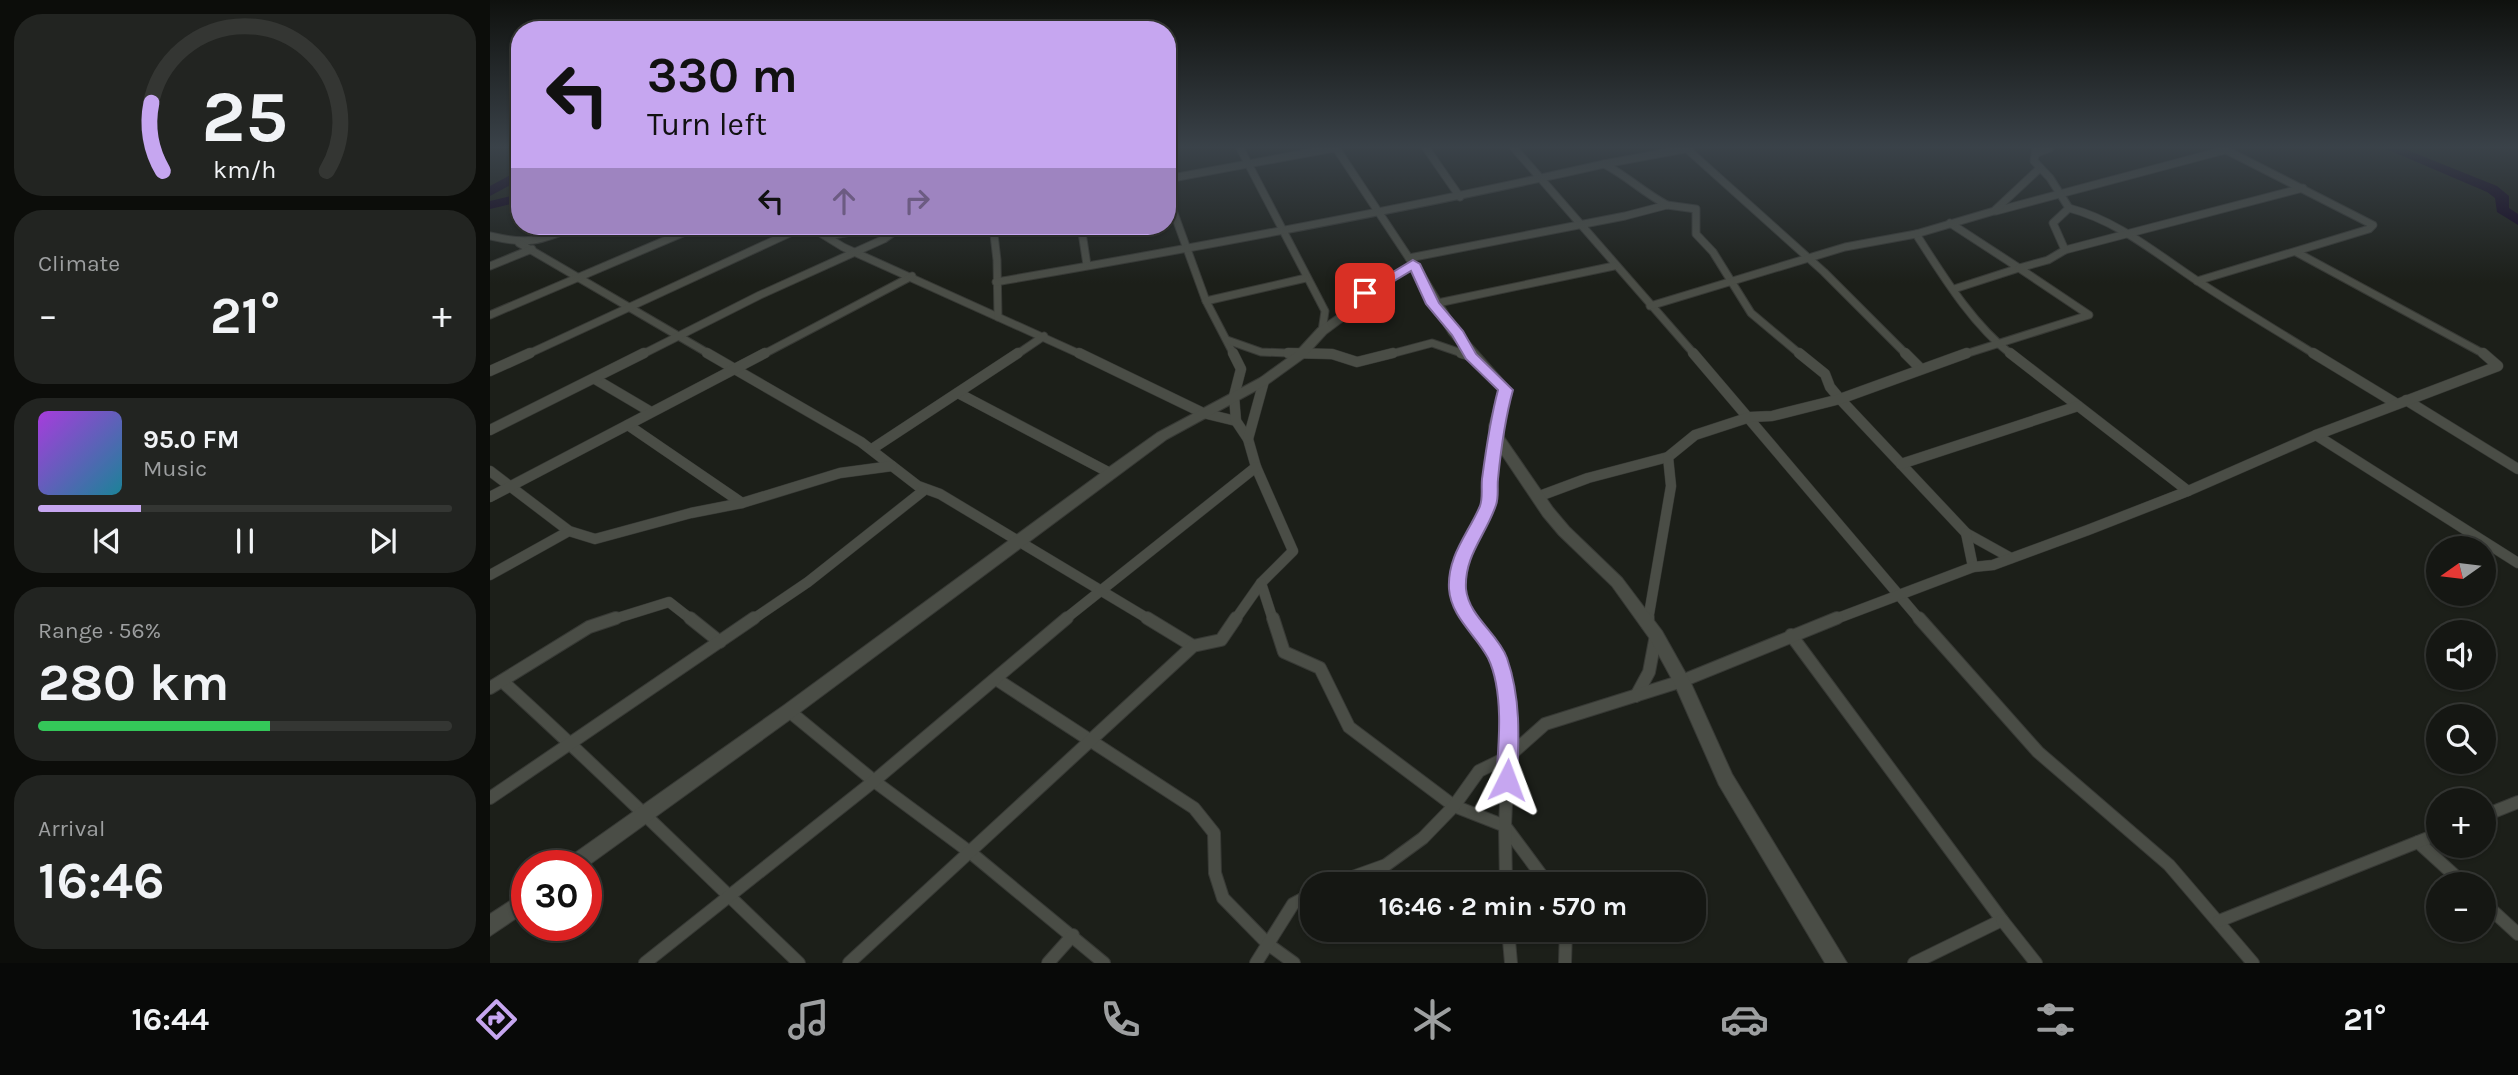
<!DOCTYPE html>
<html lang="en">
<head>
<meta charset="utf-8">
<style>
	:root { --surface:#151713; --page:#222421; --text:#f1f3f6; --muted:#9d9fa0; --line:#343633; --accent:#c6a6f0 }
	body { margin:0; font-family:Karla,sans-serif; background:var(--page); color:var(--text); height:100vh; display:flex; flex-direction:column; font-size:26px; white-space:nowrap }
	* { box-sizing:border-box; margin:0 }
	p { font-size:23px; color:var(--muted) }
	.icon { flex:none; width:38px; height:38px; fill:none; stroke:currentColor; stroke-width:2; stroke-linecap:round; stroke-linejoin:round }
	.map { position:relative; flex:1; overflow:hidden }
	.panel { display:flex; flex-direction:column; gap:14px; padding:14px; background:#0c0d0a; width:490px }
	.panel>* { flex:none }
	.top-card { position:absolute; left:21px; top:21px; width:665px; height:214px; border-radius:28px; box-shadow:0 2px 5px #0004,0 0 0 2px var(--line); background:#c6a6f0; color:#111; overflow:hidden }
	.needle { width:46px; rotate:256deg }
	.controls { position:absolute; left:1936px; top:536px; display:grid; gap:14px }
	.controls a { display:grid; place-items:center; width:70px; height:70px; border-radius:50%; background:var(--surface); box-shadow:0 2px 5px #0004,0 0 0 2px var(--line); font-size:35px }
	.speed { position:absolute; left:21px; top:850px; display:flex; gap:14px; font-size:35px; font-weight:700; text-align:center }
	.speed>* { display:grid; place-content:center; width:91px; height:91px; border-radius:50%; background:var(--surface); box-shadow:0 2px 5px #0004,0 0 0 2px var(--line); line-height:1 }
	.speed .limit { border:10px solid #d22; background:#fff; color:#111 }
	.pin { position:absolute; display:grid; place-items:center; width:60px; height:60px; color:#fff; margin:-30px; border-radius:14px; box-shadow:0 4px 10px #0006 }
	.me { position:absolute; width:77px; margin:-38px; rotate:3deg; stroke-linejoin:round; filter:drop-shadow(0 0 5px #0008) }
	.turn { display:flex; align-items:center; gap:24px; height:147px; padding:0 21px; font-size:32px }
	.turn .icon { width:91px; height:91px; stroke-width:2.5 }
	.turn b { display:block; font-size:49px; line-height:60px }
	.lanes { display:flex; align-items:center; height:66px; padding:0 21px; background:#0003; justify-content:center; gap:35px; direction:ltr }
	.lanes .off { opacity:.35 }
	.big { font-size:52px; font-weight:700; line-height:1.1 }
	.panel .tile { flex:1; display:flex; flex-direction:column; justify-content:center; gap:10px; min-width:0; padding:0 24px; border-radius:28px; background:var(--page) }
	.panel .dial { align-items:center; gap:0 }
	.dial svg { height:182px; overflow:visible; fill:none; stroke:var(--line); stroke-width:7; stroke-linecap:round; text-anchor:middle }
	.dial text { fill:var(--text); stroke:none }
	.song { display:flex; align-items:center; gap:21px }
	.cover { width:84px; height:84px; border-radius:10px; background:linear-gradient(135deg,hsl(280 70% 55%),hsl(190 70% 35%)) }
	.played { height:7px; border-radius:4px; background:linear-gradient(90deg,var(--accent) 25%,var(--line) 25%) }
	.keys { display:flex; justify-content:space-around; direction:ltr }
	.heat { display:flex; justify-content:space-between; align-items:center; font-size:38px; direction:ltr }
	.charge { height:10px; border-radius:5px; background:linear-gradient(90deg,#34c759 56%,var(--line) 0) }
	.trip { position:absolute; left:810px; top:872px; width:406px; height:70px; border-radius:28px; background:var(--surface); box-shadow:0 2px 5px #0004,0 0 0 2px var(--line); font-weight:700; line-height:70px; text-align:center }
	.menu { display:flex; height:112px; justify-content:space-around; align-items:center; background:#080908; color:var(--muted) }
	.menu .icon { width:49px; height:49px }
	.menu .on { color:var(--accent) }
	.menu b { font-size:32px; color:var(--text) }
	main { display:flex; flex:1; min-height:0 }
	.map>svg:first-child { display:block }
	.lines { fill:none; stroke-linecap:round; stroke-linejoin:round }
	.river { fill:#0f001f; fill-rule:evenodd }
	.street-far2-casing { stroke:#373935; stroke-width:9 }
	.street-far1-casing { stroke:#373935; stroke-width:11 }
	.street-casing { stroke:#373935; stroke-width:14 }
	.secondary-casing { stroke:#373935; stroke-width:2 }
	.street-far2 { stroke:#4a4d46; stroke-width:7 }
	.street-far1 { stroke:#4a4d46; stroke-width:10 }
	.street { stroke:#4a4d46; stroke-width:12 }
	.secondary { fill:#4a4d46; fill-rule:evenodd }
	.route { fill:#c6a6f0; stroke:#816c9c; stroke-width:2 }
</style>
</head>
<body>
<main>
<section class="panel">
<div class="tile dial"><svg viewBox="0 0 100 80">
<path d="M14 69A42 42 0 1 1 86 69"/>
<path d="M14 69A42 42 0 0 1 9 39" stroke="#c6a6f0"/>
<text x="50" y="56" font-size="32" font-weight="700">25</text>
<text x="50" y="72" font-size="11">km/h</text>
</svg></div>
<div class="tile"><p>Climate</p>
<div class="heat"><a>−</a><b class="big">21°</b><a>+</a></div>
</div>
<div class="tile">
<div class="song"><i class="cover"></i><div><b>95.0 FM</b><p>Music</p></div></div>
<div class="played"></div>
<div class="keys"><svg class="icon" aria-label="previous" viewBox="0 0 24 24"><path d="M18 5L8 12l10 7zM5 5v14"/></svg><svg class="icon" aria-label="pause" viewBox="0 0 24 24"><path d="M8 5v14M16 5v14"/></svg><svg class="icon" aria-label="next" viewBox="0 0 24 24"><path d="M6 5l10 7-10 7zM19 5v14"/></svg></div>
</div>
<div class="tile"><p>Range · 56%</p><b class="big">280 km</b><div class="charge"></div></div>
<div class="tile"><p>Arrival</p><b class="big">16:46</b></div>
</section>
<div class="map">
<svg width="2028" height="963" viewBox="0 0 2028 963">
	<rect width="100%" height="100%" fill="#1c1f19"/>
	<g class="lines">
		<g class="river">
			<polygon points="1894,148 1912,148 2007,186 2019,196 2019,208 2028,214 2028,225 2007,212 2005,198 1997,192"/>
			<polygon points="30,170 30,180 0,196 0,186"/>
			<polygon points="30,194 30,202 0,209 0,201"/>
		</g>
		<g class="street-far2-casing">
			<g id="street-far2">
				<polyline points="750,148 835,311 832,331"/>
				<polyline points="846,148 921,261"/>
				<polyline points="936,148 970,197"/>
				<polyline points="1024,148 1205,355"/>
				<polyline points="1197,149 1334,272 1417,355"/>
				<polyline points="1547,153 1560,148"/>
				<polyline points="1114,164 1200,148"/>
				<polyline points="677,179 844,148"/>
				<polyline points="677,194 716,301 744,355"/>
				<path d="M1579 208C1628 221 1664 252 1706 280 1745 306 1786 330 1826 355"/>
				<polyline points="1506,211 1735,150"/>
				<polyline points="1460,223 1529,268 1464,289"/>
				<polyline points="319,226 353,247 592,355"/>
				<polyline points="503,226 507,260 508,317"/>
				<polyline points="591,226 597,265"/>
				<path d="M1426 234C1453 276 1482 324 1522 355"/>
				<path d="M0 236C38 245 50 241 86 226"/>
				<polyline points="337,236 397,226"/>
				<polyline points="29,243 221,355"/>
				<polyline points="1575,250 1813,188"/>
				<polyline points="1806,252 1996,355"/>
				<polyline points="919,258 1135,216 1177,205 1206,209 1206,234 1223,252 1261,313 1311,355"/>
				<polyline points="0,266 42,249"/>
				<polyline points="1707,281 1879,229 1883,225 1732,148"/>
				<path d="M506 282C710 247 912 210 1114 164 1137 176 1154 193 1177 205"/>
				<polyline points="716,301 816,278"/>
				<polyline points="943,304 1124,266"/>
				<polyline points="1160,306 1355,247 1426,234 1504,211 1550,168"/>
				<polyline points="0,315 209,226"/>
				<polyline points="737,340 771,352 844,355"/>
				<polyline points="36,355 315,226"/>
				<polyline points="151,355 270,295 394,239 412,226"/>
				<polyline points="272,355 422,276"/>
				<polyline points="526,355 554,336"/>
				<polyline points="897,355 942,343 977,355"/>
				<polyline points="1472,355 1599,315 1529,268 1558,260 1575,250 1563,223 1579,208 1560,178 1544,161 1546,148"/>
			</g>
		</g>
		<g class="street-far1-casing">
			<g id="street-far1">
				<polyline points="217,353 371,442 428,486 450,494 660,620"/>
				<polyline points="589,353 713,413 746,421"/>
				<polyline points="743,353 751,369 744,396 746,421 758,439 766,467 803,551 771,583 745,620"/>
				<polyline points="798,353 842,354 867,362 903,353"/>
				<polyline points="971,353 981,356"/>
				<polyline points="1203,353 1430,620"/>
				<polyline points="1309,353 1335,374 1340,387 1350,399 1476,533 1521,558"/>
				<polyline points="1415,353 1431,369"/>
				<polyline points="1520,353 1698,491"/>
				<polyline points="1823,353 1907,404"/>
				<polyline points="0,371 40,353"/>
				<polyline points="105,379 161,412"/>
				<polyline points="468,393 620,473"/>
				<polyline points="1916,400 2028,469"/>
				<polyline points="138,425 252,503"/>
				<polyline points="0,430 154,353"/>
				<polyline points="1826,435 2028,563"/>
				<polyline points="758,439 774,381"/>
				<polyline points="382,449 528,353"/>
				<polyline points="1411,464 1588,406"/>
				<polyline points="0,471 79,531 105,539 201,513 252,503 350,473 402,466"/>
				<polyline points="0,497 275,353"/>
				<polyline points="1047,497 1098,478 1178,457 1205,435 1260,417 1282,416 1350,399 1477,353"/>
				<polyline points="1476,533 1483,567"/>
				<polyline points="0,575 79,531"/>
				<polyline points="771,583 783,620"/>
				<polyline points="121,620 179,602 202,620"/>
				<polyline points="262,620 318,582 433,491"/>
				<polyline points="574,620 766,467"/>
				<polyline points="981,620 970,604 968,564 999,503 999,481 1007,437"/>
				<polyline points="1158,620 1181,486 1178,457"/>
				<polyline points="1343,620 1483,567 1503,565 1598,530 1698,491 1826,435 2008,366 1993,353"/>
			</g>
		</g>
		<g class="street-casing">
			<g id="street">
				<polyline points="200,618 230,642"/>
				<polyline points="657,618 703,646"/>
				<polyline points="783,618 794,652 830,668 859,727 964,806 1015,826 1058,884"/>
				<polyline points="980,618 1007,658 1020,715 1015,826 1016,884"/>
				<polyline points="1429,618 1548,752 1679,865 1763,963"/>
				<polyline points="1157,624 1158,618"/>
				<polyline points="1301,635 1512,920 1424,963"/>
				<polyline points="506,679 704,808 724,833 725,873 733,898 779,945 804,963"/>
				<path d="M12 681C113 772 210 869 309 963"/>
				<polyline points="0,688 99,627 126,618"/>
				<polyline points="1146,696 1159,672 1166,635"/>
				<polyline points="299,711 384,781 481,853 614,963"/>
				<polyline points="0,798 264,618"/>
				<polyline points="1993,816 2028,802"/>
				<polyline points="1928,842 1974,884"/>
				<polyline points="843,884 896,865 933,838 964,806 989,771 1018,757 1055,724 1192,681 1347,618"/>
				<polyline points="1993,902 2028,934"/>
				<polyline points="1512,920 1546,963"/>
				<polyline points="1729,921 1948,834"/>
				<polyline points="1018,929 1021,963"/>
				<polyline points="155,963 384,781 577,618"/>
				<polyline points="359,963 703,646 731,640 746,618"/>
				<polyline points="558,963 583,935"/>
				<polyline points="766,963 803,904 822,894"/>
				<polyline points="1075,963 1076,929"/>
			</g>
		</g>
		<g class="secondary-casing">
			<g id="secondary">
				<polygon points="923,261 929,264 968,329 1022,390 1013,426 1014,437 1063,508 1079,527 1132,578 1172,631 1200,681 1242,774 1357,963 1335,963 1229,785 1184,683 1160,639 1122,586 1069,535 1053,516 1000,437 999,426 1009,391 959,334 921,270 879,295 860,316 836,334 814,358 778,384 677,439 305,716 96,867 73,866 75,860 293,706 615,470 667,433 770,378 806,352 828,328 852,312 871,291"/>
				<polygon points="37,890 37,911 0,936 0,914"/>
			</g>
		</g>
		<use href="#street-far2" class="street-far2"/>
		<use href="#street-far1" class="street-far1"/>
		<use href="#street" class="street"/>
		<use href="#secondary" class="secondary"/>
	</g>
	<linearGradient id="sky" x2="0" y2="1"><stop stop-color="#0f110e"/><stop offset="0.52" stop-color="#3a4249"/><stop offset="1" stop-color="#3a4249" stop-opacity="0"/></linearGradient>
	<rect width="2028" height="283" fill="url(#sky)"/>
	<path class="route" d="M923 260 930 264 949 303 973 331 986 354 1023 390C1015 419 1011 448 1008 479 1007 487 1009 497 1006 505 996 535 974 556 976 589 979 617 1008 633 1017 658 1031 698 1029 738 1027 780L1024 786 1017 789 1009 786 1006 780C1009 744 1014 691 998 658 986 635 961 617 959 589 957 556 978 534 990 506 993 498 991 488 992 479 996 449 1000 420 1008 390L976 359 962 335 936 304 921 271 879 296H870L868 293Z"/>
</svg>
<div class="controls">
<a><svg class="needle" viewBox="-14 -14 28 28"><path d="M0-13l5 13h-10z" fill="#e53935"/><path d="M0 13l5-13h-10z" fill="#9d9fa0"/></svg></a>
<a><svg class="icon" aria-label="sound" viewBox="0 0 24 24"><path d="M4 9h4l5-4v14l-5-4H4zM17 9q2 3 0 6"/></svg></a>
<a><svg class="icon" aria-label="search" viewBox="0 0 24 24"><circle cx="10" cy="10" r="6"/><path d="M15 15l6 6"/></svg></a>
<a>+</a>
<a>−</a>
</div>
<div class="speed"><div class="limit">30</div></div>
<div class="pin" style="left:875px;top:293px;background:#d93025"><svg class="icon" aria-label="arrive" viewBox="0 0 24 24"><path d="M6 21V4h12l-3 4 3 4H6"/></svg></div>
<svg class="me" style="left:1017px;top:780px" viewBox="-20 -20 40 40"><path d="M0-17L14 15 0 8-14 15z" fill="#c6a6f0" stroke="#fff" stroke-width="4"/></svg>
<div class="trip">16:46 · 2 min · 570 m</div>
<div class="top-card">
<div class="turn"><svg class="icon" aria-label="left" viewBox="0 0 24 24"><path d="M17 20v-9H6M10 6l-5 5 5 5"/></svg><div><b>330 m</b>Turn left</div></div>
<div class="lanes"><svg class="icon" aria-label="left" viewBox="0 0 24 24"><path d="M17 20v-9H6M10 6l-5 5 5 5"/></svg><svg class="icon off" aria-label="ahead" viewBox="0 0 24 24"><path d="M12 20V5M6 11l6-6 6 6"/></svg><svg class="icon off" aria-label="right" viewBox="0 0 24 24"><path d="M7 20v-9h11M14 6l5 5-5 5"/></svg></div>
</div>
</div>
</main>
<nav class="menu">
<b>16:44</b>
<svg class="icon on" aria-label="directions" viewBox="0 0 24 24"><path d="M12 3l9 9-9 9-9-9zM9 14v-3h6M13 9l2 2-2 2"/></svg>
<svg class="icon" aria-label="music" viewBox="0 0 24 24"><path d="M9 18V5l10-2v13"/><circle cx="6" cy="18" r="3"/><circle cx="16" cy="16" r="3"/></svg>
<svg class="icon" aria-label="phone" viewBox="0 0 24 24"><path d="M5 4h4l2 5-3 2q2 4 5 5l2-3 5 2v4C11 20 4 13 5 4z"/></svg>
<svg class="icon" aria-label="climate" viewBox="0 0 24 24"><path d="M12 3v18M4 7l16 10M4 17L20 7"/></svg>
<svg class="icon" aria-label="car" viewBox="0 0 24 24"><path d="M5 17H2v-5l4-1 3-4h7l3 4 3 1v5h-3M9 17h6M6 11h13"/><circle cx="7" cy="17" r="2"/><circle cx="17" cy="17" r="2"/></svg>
<svg class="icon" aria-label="filters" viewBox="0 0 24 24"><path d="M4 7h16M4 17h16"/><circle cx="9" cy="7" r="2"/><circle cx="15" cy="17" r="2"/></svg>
<b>21°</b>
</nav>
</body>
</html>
